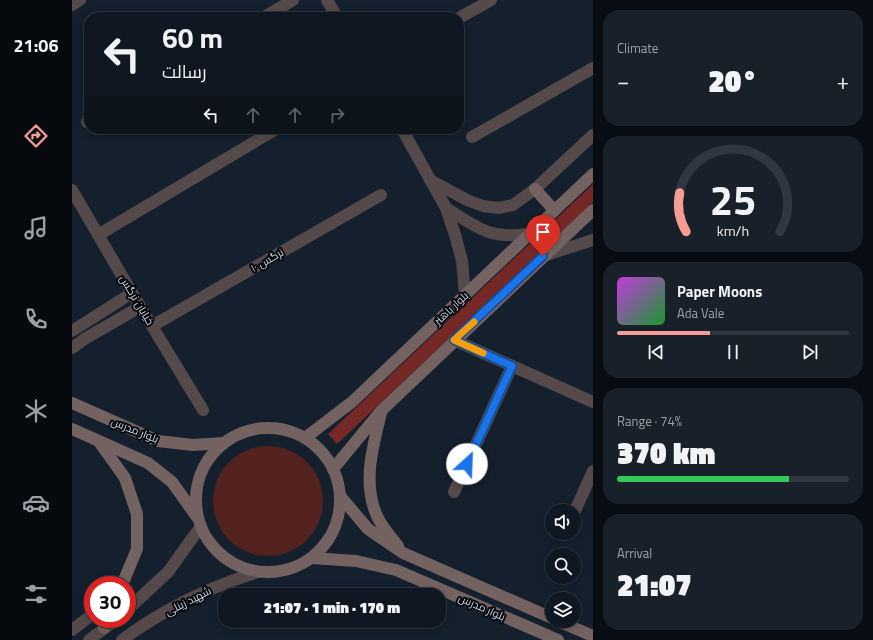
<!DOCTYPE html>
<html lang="en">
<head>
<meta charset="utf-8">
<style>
	:root { --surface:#0f1822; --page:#18212a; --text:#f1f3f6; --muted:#9ba0a5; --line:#2f3740; --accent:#f59c94 }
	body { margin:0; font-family:"Titillium Web",Cairo,sans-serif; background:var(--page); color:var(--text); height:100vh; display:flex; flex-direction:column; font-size:15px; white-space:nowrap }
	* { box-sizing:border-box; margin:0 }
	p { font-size:13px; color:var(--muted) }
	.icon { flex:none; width:22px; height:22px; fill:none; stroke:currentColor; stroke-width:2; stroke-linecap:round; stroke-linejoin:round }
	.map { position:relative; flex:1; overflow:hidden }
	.details { display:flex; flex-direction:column; gap:10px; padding:10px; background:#080d13; width:280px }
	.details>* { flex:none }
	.banner { position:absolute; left:12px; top:12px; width:380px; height:122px; border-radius:16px; box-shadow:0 2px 10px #0003,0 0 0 1px var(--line); background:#0f1822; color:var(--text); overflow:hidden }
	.controls { position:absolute; left:473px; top:504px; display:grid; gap:8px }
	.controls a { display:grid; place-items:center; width:36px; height:36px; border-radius:50%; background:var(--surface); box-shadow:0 2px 10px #0003,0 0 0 1px var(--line); font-size:20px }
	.speed { position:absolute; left:12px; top:576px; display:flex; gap:8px; font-size:20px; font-weight:700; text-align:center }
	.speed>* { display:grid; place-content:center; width:52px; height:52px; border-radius:50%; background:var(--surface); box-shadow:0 2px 10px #0003,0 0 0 1px var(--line); line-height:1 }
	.speed .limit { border:6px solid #d22; background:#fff; color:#111 }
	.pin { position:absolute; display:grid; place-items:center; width:34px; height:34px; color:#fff; margin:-41px -17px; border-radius:50% 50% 50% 0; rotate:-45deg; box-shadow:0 0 4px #0007 }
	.pin .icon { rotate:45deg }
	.me { position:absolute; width:44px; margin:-22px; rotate:25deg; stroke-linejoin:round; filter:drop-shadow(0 0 3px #0008) }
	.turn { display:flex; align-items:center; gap:14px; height:84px; padding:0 12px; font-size:18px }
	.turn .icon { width:52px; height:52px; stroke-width:2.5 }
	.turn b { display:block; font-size:28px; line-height:34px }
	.lanes { display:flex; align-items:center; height:38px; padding:0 12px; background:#0003; justify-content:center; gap:20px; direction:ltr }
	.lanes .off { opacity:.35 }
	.big { font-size:30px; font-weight:800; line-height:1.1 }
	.details .tile { flex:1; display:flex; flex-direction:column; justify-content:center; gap:6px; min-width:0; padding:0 14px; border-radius:16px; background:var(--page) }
	.details .dial { align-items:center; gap:0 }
	.dial svg { height:104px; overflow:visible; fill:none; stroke:var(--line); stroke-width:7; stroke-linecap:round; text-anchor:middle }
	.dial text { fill:var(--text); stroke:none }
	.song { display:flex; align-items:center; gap:12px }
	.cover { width:48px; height:48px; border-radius:6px; background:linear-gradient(135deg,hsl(290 70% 55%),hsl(130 70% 35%)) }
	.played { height:4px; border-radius:2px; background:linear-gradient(90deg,var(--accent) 40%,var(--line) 40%) }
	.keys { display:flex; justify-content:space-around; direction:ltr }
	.heat { display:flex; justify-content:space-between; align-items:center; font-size:22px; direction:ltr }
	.charge { height:6px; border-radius:3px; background:linear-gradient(90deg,#34c759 74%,var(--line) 0) }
	.trip { position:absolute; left:146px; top:588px; width:228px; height:40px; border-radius:16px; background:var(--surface); box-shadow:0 2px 10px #0003,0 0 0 1px var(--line); font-weight:800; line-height:40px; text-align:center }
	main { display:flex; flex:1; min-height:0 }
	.dock { display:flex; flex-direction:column; width:72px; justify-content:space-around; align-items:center; background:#060a0e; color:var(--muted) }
	.dock .icon { width:28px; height:28px }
	.dock .active { color:var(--accent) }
	.dock b { font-size:18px; color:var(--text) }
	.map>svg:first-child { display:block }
	.green { fill:#53221f }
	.forest { fill:#762826 }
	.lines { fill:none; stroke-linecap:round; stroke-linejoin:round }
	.minor { stroke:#554a49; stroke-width:12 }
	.tertiary { stroke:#554a49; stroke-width:12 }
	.secondary { stroke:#746260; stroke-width:12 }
	.route-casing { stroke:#114b97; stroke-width:10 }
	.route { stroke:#1a73e8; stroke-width:7 }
	.slow { stroke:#f59e0b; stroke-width:7 }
	.labels { text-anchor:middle; stroke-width:4; stroke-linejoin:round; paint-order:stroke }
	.street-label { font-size:11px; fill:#ced6e0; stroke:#05090f }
</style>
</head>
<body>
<main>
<nav class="dock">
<b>21:06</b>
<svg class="icon active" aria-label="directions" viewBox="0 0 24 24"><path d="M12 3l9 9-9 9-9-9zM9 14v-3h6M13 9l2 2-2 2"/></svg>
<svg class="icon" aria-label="music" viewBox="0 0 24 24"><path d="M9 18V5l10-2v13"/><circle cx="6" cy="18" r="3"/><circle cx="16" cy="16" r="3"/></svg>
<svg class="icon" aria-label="phone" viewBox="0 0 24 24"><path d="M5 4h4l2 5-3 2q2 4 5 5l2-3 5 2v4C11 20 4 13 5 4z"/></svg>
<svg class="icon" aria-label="climate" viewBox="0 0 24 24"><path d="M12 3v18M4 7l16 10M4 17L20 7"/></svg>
<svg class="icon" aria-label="car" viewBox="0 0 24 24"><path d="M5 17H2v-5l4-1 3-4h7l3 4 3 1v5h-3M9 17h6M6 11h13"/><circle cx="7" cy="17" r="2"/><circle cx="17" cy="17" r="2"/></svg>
<svg class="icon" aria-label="filters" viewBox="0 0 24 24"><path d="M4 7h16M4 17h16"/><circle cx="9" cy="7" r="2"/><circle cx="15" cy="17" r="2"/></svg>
</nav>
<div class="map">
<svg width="521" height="640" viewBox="0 0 521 640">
	<rect width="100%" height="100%" fill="#14202e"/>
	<circle class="green" cx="196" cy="501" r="55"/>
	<polygon class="forest" points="521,184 521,202 265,444 256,434"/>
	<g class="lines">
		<g class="minor">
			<polyline points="0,5 8,0"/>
			<polyline points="192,17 221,0"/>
			<polyline points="387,18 419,0"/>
			<polyline points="15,122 17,121"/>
			<polyline points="400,137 521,68"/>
			<polyline points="358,180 395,200 411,206 426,208 441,205 463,189 521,135"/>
			<polyline points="0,190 60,293 131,410"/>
			<polyline points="26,235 204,129"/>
			<polyline points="80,326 309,195"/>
			<polyline points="0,331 60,293"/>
			<polyline points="382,340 521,402"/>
			<polyline points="0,348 14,338 68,307"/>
			<polyline points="382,492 440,366"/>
			<polyline points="502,513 521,471"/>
			<polyline points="492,535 493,533"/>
			<polyline points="0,630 21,614"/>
		</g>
		<g class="tertiary">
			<polyline points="255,0 265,17"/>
			<polyline points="330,129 374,208"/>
			<polyline points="471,256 521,240"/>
			<path d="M393 295 390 261 384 238 374 208C407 229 417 239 457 234"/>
			<polyline points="55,610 96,572 129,526"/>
			<polyline points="17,640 45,619"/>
			<path d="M50 640C92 609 137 587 186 572"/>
		</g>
		<g class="secondary">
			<polyline points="463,189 482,210"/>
			<polyline points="0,403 86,441 121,445 152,443"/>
			<path d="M309 413C301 446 290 483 305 516 309 526 319 537 326 546"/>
			<circle cx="196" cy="500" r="72"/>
			<polyline points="0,429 76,463 100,482 125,517"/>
			<polyline points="233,438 280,402 521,174"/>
			<polyline points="28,443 53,478 65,514 65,549 50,585"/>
			<polyline points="261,469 309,411 521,210"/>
			<polyline points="268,496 296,529 331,553 480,618"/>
			<polyline points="240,558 284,561 324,570 486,640"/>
			<polyline points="486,621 521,636"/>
			<polyline points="32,628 36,619"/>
		</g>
	</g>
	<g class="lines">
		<g class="route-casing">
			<polyline id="route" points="395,464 440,366 382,340 471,256"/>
		</g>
		<use href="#route" class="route"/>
		<polyline class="slow" points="402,322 382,340 411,353"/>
	</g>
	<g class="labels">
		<g class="street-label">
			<text transform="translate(195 260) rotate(-30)" y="4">نرگس ۱۰</text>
			<text transform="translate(65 300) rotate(59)" y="4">خیابان نرگس</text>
			<text transform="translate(379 308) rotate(-43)" y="4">بلوار باهنر</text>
			<text transform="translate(63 430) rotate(22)" y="4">بلوار مدرس</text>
			<text transform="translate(116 601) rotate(-27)" y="4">شهید زینلی</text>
			<text transform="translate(410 607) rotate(24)" y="4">بلوار مدرس</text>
		</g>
	</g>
</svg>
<div class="controls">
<a><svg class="icon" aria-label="sound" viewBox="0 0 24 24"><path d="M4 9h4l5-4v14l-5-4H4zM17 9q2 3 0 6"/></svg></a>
<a><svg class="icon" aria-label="search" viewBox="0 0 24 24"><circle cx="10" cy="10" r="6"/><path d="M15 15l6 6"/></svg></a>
<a><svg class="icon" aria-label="layers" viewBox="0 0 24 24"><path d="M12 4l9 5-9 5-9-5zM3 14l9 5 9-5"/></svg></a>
</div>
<div class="speed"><div class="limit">30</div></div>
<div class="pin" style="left:471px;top:256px;background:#d93025"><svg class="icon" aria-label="arrive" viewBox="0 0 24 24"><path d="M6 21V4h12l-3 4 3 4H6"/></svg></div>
<svg class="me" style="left:395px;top:464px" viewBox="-20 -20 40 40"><circle r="19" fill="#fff"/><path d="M0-13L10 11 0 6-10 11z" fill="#1a73e8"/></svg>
<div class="trip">21:07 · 1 min · 170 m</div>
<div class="banner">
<div class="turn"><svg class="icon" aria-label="left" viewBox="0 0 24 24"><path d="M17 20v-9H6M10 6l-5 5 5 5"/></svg><div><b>60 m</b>رسالت</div></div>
<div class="lanes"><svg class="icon" aria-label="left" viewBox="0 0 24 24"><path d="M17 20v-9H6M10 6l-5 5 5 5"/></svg><svg class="icon off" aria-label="ahead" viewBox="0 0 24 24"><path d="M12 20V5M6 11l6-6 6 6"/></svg><svg class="icon off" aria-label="ahead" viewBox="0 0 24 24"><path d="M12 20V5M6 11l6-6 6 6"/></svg><svg class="icon off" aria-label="right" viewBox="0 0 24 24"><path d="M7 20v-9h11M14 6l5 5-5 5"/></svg></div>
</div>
</div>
<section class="details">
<div class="tile"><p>Climate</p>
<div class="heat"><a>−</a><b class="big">20°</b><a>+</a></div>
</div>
<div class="tile dial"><svg viewBox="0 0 100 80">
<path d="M14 69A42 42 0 1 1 86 69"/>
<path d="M14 69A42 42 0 0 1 9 39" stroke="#f59c94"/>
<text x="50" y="56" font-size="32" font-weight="700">25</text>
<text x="50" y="72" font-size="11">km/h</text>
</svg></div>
<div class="tile">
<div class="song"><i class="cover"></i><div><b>Paper Moons</b><p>Ada Vale</p></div></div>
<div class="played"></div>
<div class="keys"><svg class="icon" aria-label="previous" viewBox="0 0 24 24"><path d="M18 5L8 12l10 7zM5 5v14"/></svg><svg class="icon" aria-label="pause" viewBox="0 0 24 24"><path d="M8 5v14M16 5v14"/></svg><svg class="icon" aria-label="next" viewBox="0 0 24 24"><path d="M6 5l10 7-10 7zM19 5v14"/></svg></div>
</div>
<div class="tile"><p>Range · 74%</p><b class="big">370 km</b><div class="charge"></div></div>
<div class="tile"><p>Arrival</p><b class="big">21:07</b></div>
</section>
</main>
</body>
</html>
